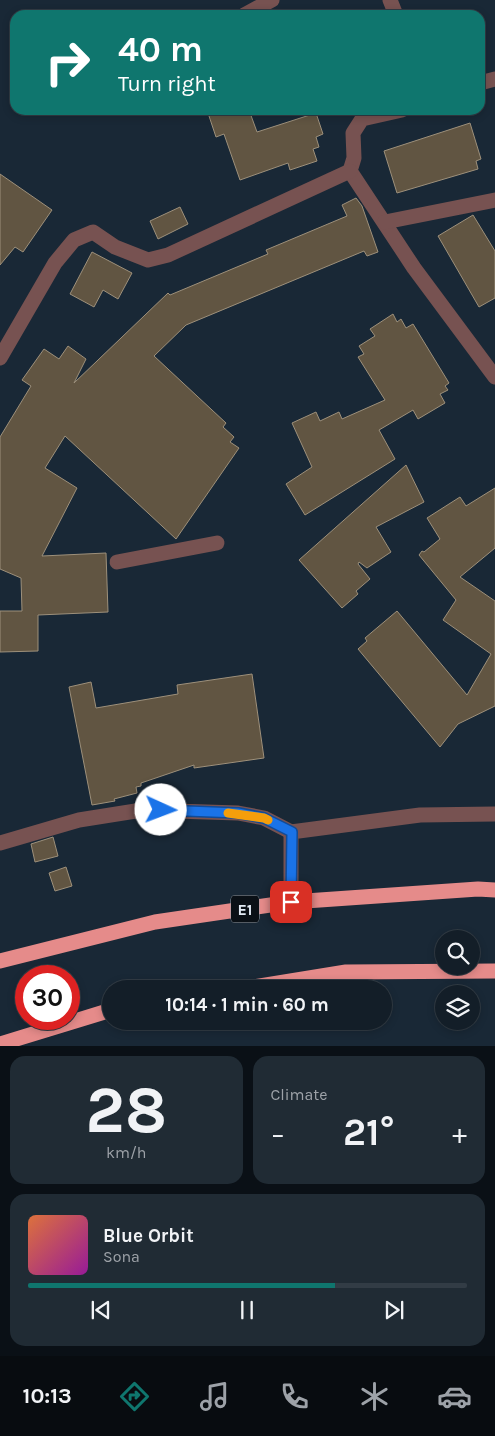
<!DOCTYPE html>
<html lang="en">
<head>
<meta charset="utf-8">
<style>
	:root { --surface:#131e28; --page:#202b34; --text:#f1f3f6; --muted:#9da2a8; --line:#323c45; --accent:#0f766e }
	body { margin:0; font-family:Karla,sans-serif; background:var(--page); color:var(--text); height:100vh; display:flex; flex-direction:column; font-size:19px; white-space:nowrap }
	* { box-sizing:border-box; margin:0 }
	p { font-size:16px; color:var(--muted) }
	.icon { flex:none; width:28px; height:28px; fill:none; stroke:currentColor; stroke-width:2; stroke-linecap:round; stroke-linejoin:round }
	.map { position:relative; height:1046px; overflow:hidden }
	.side { display:flex; flex-direction:column; gap:10px; padding:10px; background:#0a1016; flex:1 }
	.side>* { flex:none }
	.banner { position:absolute; left:10px; top:10px; width:475px; height:105px; border-radius:15px; box-shadow:0 2px 8px #0003,0 0 0 1px var(--line); background:#0f766e; color:#fff; overflow:hidden }
	.tools { position:absolute; left:435px; top:930px; display:grid; gap:10px }
	.tools a { display:grid; place-items:center; width:45px; height:45px; border-radius:50%; background:var(--surface); box-shadow:0 2px 8px #0003,0 0 0 1px var(--line); font-size:25px }
	.speed { position:absolute; left:15px; top:965px; display:flex; gap:10px; font-size:25px; font-weight:700; text-align:center }
	.speed>* { display:grid; place-content:center; width:65px; height:65px; border-radius:50%; background:var(--surface); box-shadow:0 2px 8px #0003,0 0 0 1px var(--line); line-height:1 }
	.speed .limit { border:8px solid #d22; background:#fff; color:#111 }
	.pin { position:absolute; display:grid; place-items:center; width:42px; height:42px; color:#fff; margin:-21px; border-radius:10px; box-shadow:0 2px 8px #0006 }
	.me { position:absolute; width:55px; margin:-28px; rotate:92deg; stroke-linejoin:round; filter:drop-shadow(0 0 4px #0008) }
	.turn { display:flex; align-items:center; gap:18px; height:105px; padding:0 25px; font-size:22px }
	.turn .icon { width:65px; height:65px; stroke-width:2.5 }
	.turn b { display:block; font-size:35px; line-height:42px }
	.big { font-size:38px; font-weight:700; line-height:1.1 }
	.side .card { flex:1; display:flex; flex-direction:column; justify-content:center; gap:8px; min-width:0; padding:0 18px; border-radius:15px; background:var(--page) }
	.side .dial { align-items:center; gap:0 }
	.dial b { font-size:65px; line-height:1 }
	.song { display:flex; align-items:center; gap:15px }
	.cover { width:60px; height:60px; border-radius:8px; background:linear-gradient(135deg,hsl(20 70% 55%),hsl(300 70% 35%)) }
	.played { height:5px; border-radius:2px; background:linear-gradient(90deg,var(--accent) 70%,var(--line) 70%) }
	.keys { display:flex; justify-content:space-around; direction:ltr }
	.heat { display:flex; justify-content:space-between; align-items:center; font-size:28px; direction:ltr }
	.side .tiles { flex:1; display:grid; gap:10px; grid-template-columns:1fr 1fr }
	.card:last-child { grid-column:span 2 }
	.trip { position:absolute; left:102px; top:980px; width:290px; height:50px; border-radius:25px; background:var(--surface); box-shadow:0 2px 8px #0003,0 0 0 1px var(--line); font-weight:700; line-height:50px; text-align:center }
	.tab-bar { display:flex; height:80px; justify-content:space-around; align-items:center; background:#080c10; color:var(--muted) }
	.tab-bar .icon { width:35px; height:35px }
	.tab-bar .current { color:var(--accent) }
	.tab-bar b { font-size:22px; color:var(--text) }
	.map>svg:first-child { display:block }
	.building { fill:#615542; stroke:#9d907b }
	.lines { fill:none; stroke-linecap:round; stroke-linejoin:round }
	.minor { stroke:#775251; stroke-width:15 }
	.highway { stroke:#e58b8a; stroke-width:15 }
	.route-casing { stroke:#114b97; stroke-width:12 }
	.route { stroke:#1a73e8; stroke-width:9 }
	.slow { stroke:#f59e0b; stroke-width:9 }
	.labels { text-anchor:middle; stroke-width:5; stroke-linejoin:round; paint-order:stroke }
	.shield { fill:#0a1016; stroke:#a1a9b2; stroke-width:1 }
	.shield-label { font-size:16px; font-weight:bold; fill:#e2ebf5 }
</style>
</head>
<body>
<div class="map">
<svg width="495" height="1046" viewBox="0 0 495 1046">
	<rect width="100%" height="100%" fill="#192836"/>
	<g class="building">
		<polygon points="207,110 249,110 257,132 316,113 323,134 316,137 319,147 313,149 317,161 290,170 288,163 240,180 224,134 216,137"/>
		<polygon points="470,123 481,159 476,161 478,169 397,193 384,151"/>
		<polygon points="0,174 52,210 23,252 15,247 0,265"/>
		<polygon points="356,198 362,206 378,252 367,256 364,251 186,325 154,356 226,423 223,427 234,437 230,442 239,448 176,539 65,436 45,468 77,488 42,556 106,553 108,612 38,615 38,651 0,652 0,611 22,611 21,578 0,569 0,437 31,386 22,380 44,349 59,359 68,346 86,359 74,383 168,293 170,295 268,254 266,250 347,216 342,205"/>
		<polygon points="180,207 188,224 158,239 150,221"/>
		<polygon points="473,215 495,251 495,298 479,307 438,236"/>
		<polygon points="92,252 132,273 118,299 103,290 94,307 70,294"/>
		<polygon points="393,314 397,322 401,319 406,328 413,324 449,383 445,386 448,390 440,394 445,403 418,419 413,410 379,430 395,459 305,515 286,484 312,467 292,423 316,412 320,421 339,412 342,419 385,400 358,357 364,354 359,346 375,336 370,329"/>
		<polygon points="406,465 424,502 376,527 391,552 367,568 359,562 358,564 370,579 356,591 358,594 342,608 299,560"/>
		<polygon points="495,488 495,548 460,577 495,601 495,706 458,724 440,747 358,649 367,641 365,638 397,611 467,695 491,654 443,620 456,600 419,555 422,551 424,552 440,539 427,518 460,497 466,506"/>
		<polygon points="252,674 264,758 194,768 194,765 141,783 141,786 136,787 137,793 114,799 115,801 92,805 69,687 91,682 96,708 178,694 177,685"/>
		<polygon points="53,837 58,856 35,862 31,844"/>
		<polygon points="66,867 72,886 55,891 49,873"/>
	</g>
	<g class="lines">
		<g class="minor">
			<polyline points="390,0 396,15"/>
			<polyline points="244,15 272,0"/>
			<polyline points="480,83 495,79"/>
			<polyline points="402,110 362,119 353,133 354,158 350,171 414,268 495,377"/>
			<polyline points="385,222 495,200"/>
			<polyline points="0,358 55,263 74,240 93,232 115,247 148,260 168,255 350,171"/>
			<polyline points="117,562 217,543"/>
			<polyline points="0,843 79,820 142,810 238,813 264,818 291,832"/>
			<polyline points="291,902 291,832 420,815 495,814"/>
		</g>
		<g class="highway">
			<polyline points="0,961 155,922 291,902 478,889 495,890"/>
			<polyline points="241,989 346,972 495,971"/>
			<polyline points="0,1044 111,1010"/>
		</g>
	</g>
	<g class="lines">
		<g class="route-casing">
			<polyline id="route" points="161,810 238,813 264,818 292,832 291,902"/>
		</g>
		<use href="#route" class="route"/>
		<polyline class="slow" points="228,813 264,818 268,820"/>
	</g>
	<g class="labels">
		<rect class="shield" x="231" y="895.5" width="28" height="27" rx="4"/>
		<g class="shield-label">
			<text x="245" y="915">E1</text>
		</g>
	</g>
</svg>
<div class="tools">
<a><svg class="icon" aria-label="search" viewBox="0 0 24 24"><circle cx="10" cy="10" r="6"/><path d="M15 15l6 6"/></svg></a>
<a><svg class="icon" aria-label="layers" viewBox="0 0 24 24"><path d="M12 4l9 5-9 5-9-5zM3 14l9 5 9-5"/></svg></a>
</div>
<div class="speed"><div class="limit">30</div></div>
<div class="pin" style="left:291px;top:902px;background:#d93025"><svg class="icon" aria-label="arrive" viewBox="0 0 24 24"><path d="M6 21V4h12l-3 4 3 4H6"/></svg></div>
<svg class="me" style="left:161px;top:810px" viewBox="-20 -20 40 40"><circle r="19" fill="#fff"/><path d="M0-13L10 11 0 6-10 11z" fill="#1a73e8"/></svg>
<div class="trip">10:14 · 1 min · 60 m</div>
<div class="banner">
<div class="turn"><svg class="icon" aria-label="right" viewBox="0 0 24 24"><path d="M7 20v-9h11M14 6l5 5-5 5"/></svg><div><b>40 m</b>Turn right</div></div>
</div>
</div>
<section class="side">
<div class="tiles">
<div class="card dial"><b>28</b><p>km/h</p></div>
<div class="card"><p>Climate</p>
<div class="heat"><a>−</a><b class="big">21°</b><a>+</a></div>
</div>
<div class="card">
<div class="song"><i class="cover"></i><div><b>Blue Orbit</b><p>Sona</p></div></div>
<div class="played"></div>
<div class="keys"><svg class="icon" aria-label="previous" viewBox="0 0 24 24"><path d="M18 5L8 12l10 7zM5 5v14"/></svg><svg class="icon" aria-label="pause" viewBox="0 0 24 24"><path d="M8 5v14M16 5v14"/></svg><svg class="icon" aria-label="next" viewBox="0 0 24 24"><path d="M6 5l10 7-10 7zM19 5v14"/></svg></div>
</div>
</div>
</section>
<nav class="tab-bar">
<b>10:13</b>
<svg class="icon current" aria-label="directions" viewBox="0 0 24 24"><path d="M12 3l9 9-9 9-9-9zM9 14v-3h6M13 9l2 2-2 2"/></svg>
<svg class="icon" aria-label="music" viewBox="0 0 24 24"><path d="M9 18V5l10-2v13"/><circle cx="6" cy="18" r="3"/><circle cx="16" cy="16" r="3"/></svg>
<svg class="icon" aria-label="phone" viewBox="0 0 24 24"><path d="M5 4h4l2 5-3 2q2 4 5 5l2-3 5 2v4C11 20 4 13 5 4z"/></svg>
<svg class="icon" aria-label="climate" viewBox="0 0 24 24"><path d="M12 3v18M4 7l16 10M4 17L20 7"/></svg>
<svg class="icon" aria-label="car" viewBox="0 0 24 24"><path d="M5 17H2v-5l4-1 3-4h7l3 4 3 1v5h-3M9 17h6M6 11h13"/><circle cx="7" cy="17" r="2"/><circle cx="17" cy="17" r="2"/></svg>
</nav>
</body>
</html>
